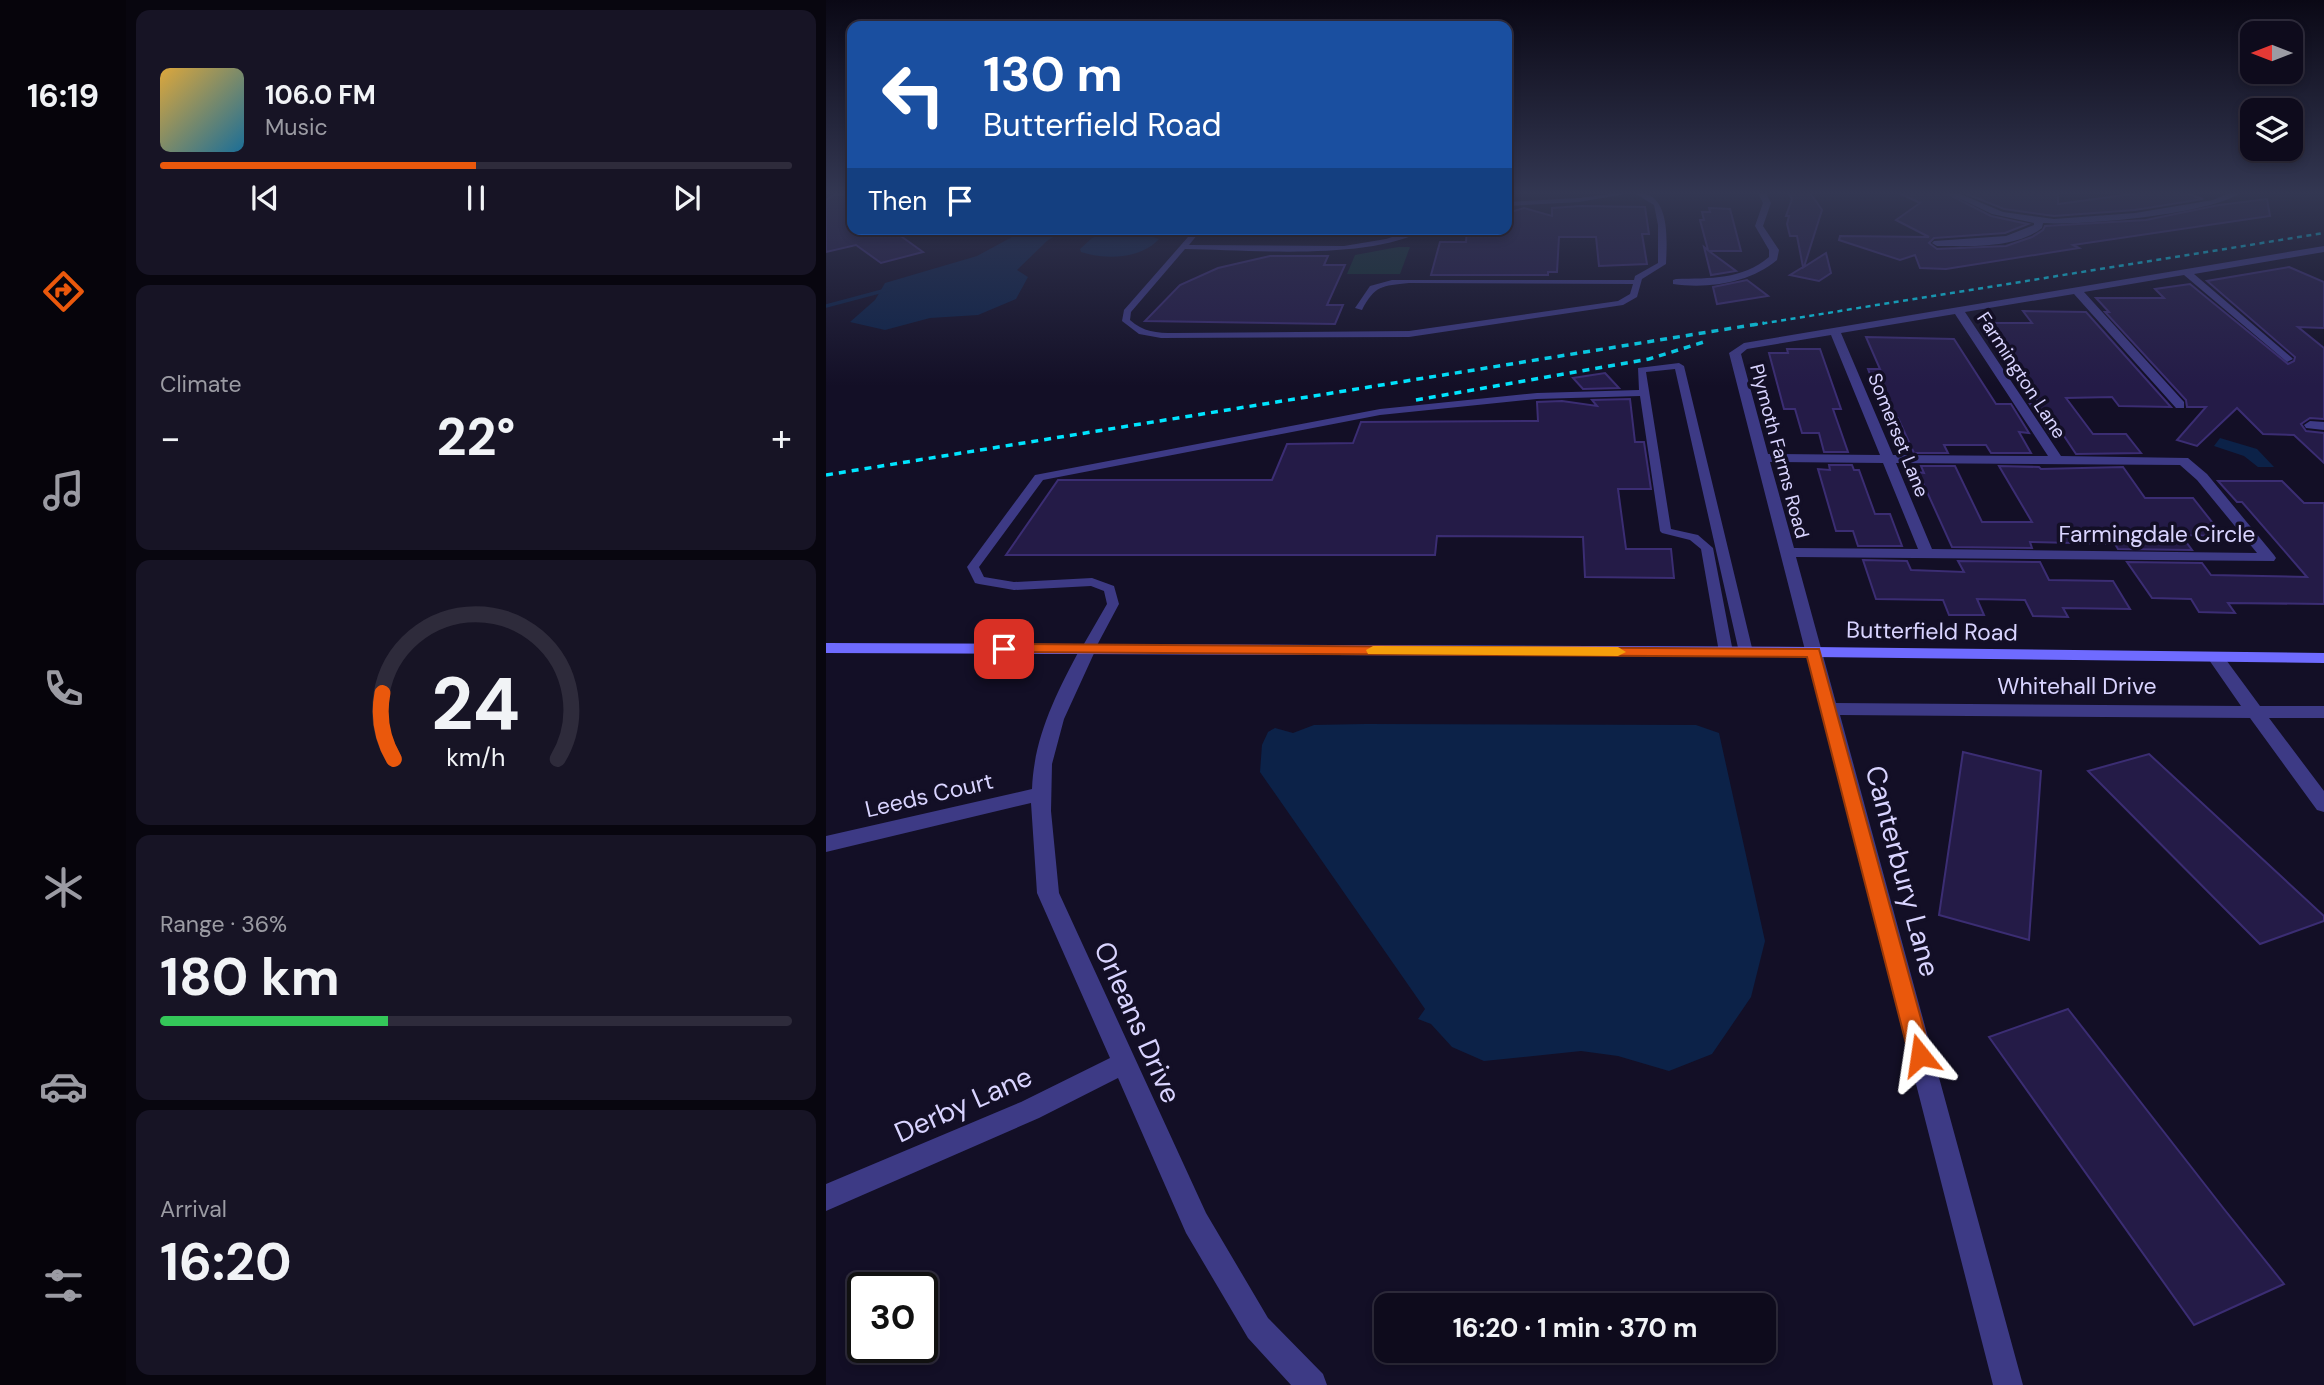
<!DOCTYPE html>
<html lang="en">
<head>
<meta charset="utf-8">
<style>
	:root { --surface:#0e0b1c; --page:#171425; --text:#f1f3f6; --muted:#9b9ba3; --line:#2e2b3b; --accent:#ea580c }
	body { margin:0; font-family:"DM Sans",sans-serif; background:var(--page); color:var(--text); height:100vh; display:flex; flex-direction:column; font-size:26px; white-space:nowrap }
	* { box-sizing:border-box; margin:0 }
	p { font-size:23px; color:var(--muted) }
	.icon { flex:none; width:38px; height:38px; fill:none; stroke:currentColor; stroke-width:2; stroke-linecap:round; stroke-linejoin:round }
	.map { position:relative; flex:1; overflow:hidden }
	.side { display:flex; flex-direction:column; gap:10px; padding:10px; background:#08060f; width:700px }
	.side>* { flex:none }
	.hud { position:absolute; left:21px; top:21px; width:665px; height:214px; border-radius:14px; box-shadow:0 4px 10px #0003,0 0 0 2px var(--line); background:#1a4fa0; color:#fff; overflow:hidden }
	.needle { width:46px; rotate:270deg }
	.fabs { position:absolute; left:1414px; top:21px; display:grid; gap:14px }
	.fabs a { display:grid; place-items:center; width:63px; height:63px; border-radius:14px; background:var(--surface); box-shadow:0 4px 10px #0003,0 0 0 2px var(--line); font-size:35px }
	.speed { position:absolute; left:21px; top:1272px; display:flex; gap:14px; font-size:35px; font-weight:700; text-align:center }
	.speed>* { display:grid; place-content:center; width:91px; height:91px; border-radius:50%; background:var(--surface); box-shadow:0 4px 10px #0003,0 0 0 2px var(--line); line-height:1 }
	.speed .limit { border:4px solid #111; border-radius:10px; background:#fff; color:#111 }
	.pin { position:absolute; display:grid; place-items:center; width:60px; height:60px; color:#fff; margin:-30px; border-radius:14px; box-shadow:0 4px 10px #0006 }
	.me { position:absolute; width:77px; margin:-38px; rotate:345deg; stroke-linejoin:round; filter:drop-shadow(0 0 5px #0008) }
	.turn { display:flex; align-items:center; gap:24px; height:147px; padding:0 21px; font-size:32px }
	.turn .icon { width:91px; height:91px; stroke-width:2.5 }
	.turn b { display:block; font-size:49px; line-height:60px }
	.then { display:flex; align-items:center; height:66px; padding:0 21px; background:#0003; gap:14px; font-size:26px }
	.big { font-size:52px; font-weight:700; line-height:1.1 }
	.side .widget { flex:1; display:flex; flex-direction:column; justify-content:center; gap:10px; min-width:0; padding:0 24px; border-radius:14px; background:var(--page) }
	.side .dial { align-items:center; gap:0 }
	.dial svg { height:182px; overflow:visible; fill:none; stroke:var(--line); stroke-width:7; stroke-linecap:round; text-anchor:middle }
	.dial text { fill:var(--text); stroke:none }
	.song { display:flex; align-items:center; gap:21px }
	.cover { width:84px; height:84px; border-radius:10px; background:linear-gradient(135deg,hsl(40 70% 55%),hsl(200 70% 35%)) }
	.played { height:7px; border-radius:4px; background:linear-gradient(90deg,var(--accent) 50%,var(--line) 50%) }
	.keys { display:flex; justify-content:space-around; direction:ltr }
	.heat { display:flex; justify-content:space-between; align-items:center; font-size:38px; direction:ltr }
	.charge { height:10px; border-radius:5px; background:linear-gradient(90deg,#34c759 36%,var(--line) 0) }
	.trip { position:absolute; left:548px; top:1293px; width:402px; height:70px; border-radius:14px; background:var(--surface); box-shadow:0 4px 10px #0003,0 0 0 2px var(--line); font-weight:700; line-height:70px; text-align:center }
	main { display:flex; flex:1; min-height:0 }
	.tabs { display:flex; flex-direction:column; width:126px; justify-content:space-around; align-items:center; background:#06040b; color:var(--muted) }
	.tabs .icon { width:49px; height:49px }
	.tabs .selected { color:var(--accent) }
	.tabs b { font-size:32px; color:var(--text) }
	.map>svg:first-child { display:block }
	.green { fill:#12302f }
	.water { fill:#0c2248 }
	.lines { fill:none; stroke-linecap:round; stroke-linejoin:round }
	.stream { stroke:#0c2248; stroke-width:3.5 }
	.building { fill:#241b47; stroke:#3b2d73; stroke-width:2 }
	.service { fill:#3d3a85; fill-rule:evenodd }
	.minor { fill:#3d3a85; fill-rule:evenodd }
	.secondary { fill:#6f6bff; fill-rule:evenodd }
	.rail-far1 { stroke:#00e5ff; stroke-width:2.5; stroke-dasharray:5 4.5; stroke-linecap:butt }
	.rail { stroke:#00e5ff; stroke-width:3.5; stroke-dasharray:7 6; stroke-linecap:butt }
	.route { fill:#ea580c; stroke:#983908; stroke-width:2 }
	.slow { fill:#f59e0b }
	.labels { text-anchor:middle; stroke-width:7; stroke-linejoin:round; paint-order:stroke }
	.far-street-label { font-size:19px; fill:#d9d4ff; stroke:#130f26 }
	.street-label { font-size:23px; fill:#d9d4ff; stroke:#130f26 }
	.near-street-label { font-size:28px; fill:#d9d4ff; stroke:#130f26 }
</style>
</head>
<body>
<main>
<nav class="tabs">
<b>16:19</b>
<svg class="icon selected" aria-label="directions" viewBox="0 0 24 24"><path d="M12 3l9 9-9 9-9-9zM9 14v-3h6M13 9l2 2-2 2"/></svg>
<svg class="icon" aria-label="music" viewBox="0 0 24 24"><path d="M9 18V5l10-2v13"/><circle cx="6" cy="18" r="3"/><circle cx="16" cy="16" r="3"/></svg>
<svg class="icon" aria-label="phone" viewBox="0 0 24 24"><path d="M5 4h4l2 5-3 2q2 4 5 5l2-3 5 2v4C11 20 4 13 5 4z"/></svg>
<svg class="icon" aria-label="climate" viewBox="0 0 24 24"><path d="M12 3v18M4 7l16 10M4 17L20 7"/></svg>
<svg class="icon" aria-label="car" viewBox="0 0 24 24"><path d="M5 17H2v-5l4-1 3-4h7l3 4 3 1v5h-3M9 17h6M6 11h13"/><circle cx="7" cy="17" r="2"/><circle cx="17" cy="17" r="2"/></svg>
<svg class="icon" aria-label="filters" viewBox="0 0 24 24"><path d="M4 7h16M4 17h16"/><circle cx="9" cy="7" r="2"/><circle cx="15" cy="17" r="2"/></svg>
</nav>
<section class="side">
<div class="widget">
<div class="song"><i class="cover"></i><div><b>106.0 FM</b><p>Music</p></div></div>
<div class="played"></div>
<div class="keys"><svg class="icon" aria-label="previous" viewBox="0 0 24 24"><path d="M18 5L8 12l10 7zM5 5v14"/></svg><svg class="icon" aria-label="pause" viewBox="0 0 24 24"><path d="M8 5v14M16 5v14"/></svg><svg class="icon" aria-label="next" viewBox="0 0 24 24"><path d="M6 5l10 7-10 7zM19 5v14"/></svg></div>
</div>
<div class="widget"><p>Climate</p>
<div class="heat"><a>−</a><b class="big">22°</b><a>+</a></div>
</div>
<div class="widget dial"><svg viewBox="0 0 100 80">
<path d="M14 69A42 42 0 1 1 86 69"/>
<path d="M14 69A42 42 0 0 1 9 40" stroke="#ea580c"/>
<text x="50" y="56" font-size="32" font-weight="700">24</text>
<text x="50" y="72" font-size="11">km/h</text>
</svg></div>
<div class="widget"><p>Range · 36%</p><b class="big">180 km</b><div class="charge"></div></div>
<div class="widget"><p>Arrival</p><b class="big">16:20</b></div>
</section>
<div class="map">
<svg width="1498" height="1385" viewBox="0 0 1498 1385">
	<rect width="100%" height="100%" fill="#130f26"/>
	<polygon class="green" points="572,247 584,247 574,274 521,274 529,255"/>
	<g class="water">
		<polygon points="201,229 243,229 222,240 191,270 202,277 190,299 152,315 104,318 59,330 24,322 49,300 59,283 151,256"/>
		<path d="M285 231 317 234 333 239C315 259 280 260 255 252L254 249 266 238Z"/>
		<polygon points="1394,438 1431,449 1448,467 1432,467 1418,456 1388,446"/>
		<polygon points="540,724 870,725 893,733 939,941 925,997 886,1054 843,1071 792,1056 755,1051 658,1061 626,1047 605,1024 592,1019 599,1009 434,772 436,745 442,732 449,728 467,733 488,725"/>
	</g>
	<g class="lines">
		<polyline class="stream" points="0,306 64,289"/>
	</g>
	<g class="building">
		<polygon points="962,193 984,193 996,210 978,267 1000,253 1005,273 993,281 964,275 977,267 971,236 964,236 961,224 963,216 960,216 966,199"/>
		<polygon points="1073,193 1120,193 1165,216 1202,224 1179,233 1108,238 1103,243 1111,249 1180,246 1206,237 1217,230 1219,226 1320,220 1393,205 1441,199 1444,216 1247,245 1253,248 1120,269 1094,268 1089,255 1074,260 1013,240 1014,236 1103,237 1070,220 1094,203"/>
		<polygon points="1138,193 1232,193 1232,204 1313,193 1360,193 1377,199 1309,210 1228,216 1178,209"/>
		<polygon points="8,195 26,195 26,229 65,229 97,252 55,263 30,245 0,252 0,200"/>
		<polygon points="755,206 819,207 823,234 816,234 821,264 773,266 770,237 733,237 731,272 722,272 722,275 605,275 614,242 640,242 641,229 681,229 681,213 698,208 726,216 726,208"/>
		<polygon points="883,208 904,209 915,251 883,251 910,271 885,275 878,247 882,250 874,220 878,220 876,212 884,212"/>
		<polygon points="444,256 502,256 498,265 519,265 501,305 517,305 509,324 319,321 354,285 392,268"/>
		<polygon points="1463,267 1498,282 1498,328 1472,327 1498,348 1498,419 1484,418 1475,424 1480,431 1498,433 1498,463 1468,435 1437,434 1411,408 1371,446 1351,440 1380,407 1361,407 1360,400 1279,312 1283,312 1270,298 1338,298 1329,289 1364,284 1462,364 1468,361 1469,357 1381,281"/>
		<polygon points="921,280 942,296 891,304 887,287"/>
		<polygon points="1197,311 1260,312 1345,407 1293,406 1286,397 1240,398 1267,434 1300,434 1315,453 1250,454 1236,433 1223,433 1204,404 1214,404 1176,351 1186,351 1166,323 1206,323"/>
		<polygon points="1040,337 1128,339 1170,404 1185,404 1203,433 1193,432 1205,453 1165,453 1160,445 1118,445 1122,453 1088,453 1072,418 1061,418 1042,369 1054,369"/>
		<polygon points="961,349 994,349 1015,409 1007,409 1022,452 998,452 993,433 976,433 969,409 958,409 943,353 962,353"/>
		<polygon points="779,373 793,388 757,389 747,378"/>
		<polygon points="804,399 809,442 818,442 825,489 792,489 800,549 845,549 848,578 759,577 757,537 611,536 609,555 180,555 232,480 446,480 461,444 527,443 535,422 712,421 711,402 736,401 771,406 766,400"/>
		<polygon points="1003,465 1026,465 1028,470 1033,470 1049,514 1064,514 1076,546 1032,546 1027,531 1010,531 992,469 1004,470"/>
		<polygon points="1095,466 1129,466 1156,522 1206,522 1173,466 1213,467 1215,469 1297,467 1319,498 1367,498 1397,536 1355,535 1366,550 1292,549 1289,544 1204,542 1206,548 1126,547 1092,472 1098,473"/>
		<polygon points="1392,481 1456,481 1478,503 1498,503 1498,604 1402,603 1409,613 1373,612 1365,599 1326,598 1301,562 1376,563 1385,575 1481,577 1416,502 1411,502"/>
		<polygon points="1037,560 1081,561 1085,570 1138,572 1132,561 1214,562 1223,580 1287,581 1304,609 1237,608 1242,617 1207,616 1199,600 1151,599 1158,615 1123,615 1117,600 1050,599"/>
		<polygon points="1137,752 1215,771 1203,940 1113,915"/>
		<polygon points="1323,754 1498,916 1498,921 1434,944 1262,771"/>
		<polygon points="1242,1009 1398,1209 1458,1284 1368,1325 1163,1037"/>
	</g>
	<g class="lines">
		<g class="service">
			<polygon points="792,193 805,193 753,202 681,206 681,202 753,198"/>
			<path d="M808 193C845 190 841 239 840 264L816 279 811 297 797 305 583 337 335 338 313 334 296 321 298 310 369 229H376L363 245 518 246 560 239 590 229H601C542 261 427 250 359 249L305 312 304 320C317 332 331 333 348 333L583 331 792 301 804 294 807 284 583 283C556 286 549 285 536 310L529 308 544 286 566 280H808L809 276 832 263V225L828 205Z"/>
			<polygon points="853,363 858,366 927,652 925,655 915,655 913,652 849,369 820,372 845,529 872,535 887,548 907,652 905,655 895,655 893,652 875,549 864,540 836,533 834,531 814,396 711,399 554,415 217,480 153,567 158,577 188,582 266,578 288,586 293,604 269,649 262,653 255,649 281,604 278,591 265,586 188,590 153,584 149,583 141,567 209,475 554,409 711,393 813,390 812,368"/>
		</g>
		<g class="minor">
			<path d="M932 193H940L945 203 937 226 953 250 951 260C924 283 882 289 847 284V280L850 279C884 278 916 280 943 257V250L929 226 937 203Z"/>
			<path d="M1122 193H1132L1177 212 1228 219 1309 213 1387 200 1404 193H1414C1385 214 1256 226 1217 223L1216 228C1189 249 1144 246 1111 246L1106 243 1108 241 1180 236 1208 225V223L1166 214Z"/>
			<path d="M1498 246V252L1368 274 1465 357 1467 359 1461 362 1358 275 1258 292 1358 402V408H1350L1248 294 1139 312 1235 456 1362 458 1381 474 1448 555 1450 558 1448 561 970 557 1010 703 1415 706 1381 657 1389 652 1395 653 1434 706H1498V718H1443L1498 791V812L1491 810 1424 718 1014 715 1197 1385H1167L903 353 918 343ZM1129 314 1222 456 1067 455 1015 333ZM1005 335 1054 455 942 454 915 354 921 349ZM944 462 1057 463 1092 549 968 548ZM1070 463 1354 465 1371 480 1431 553 1106 549Z"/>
			<polygon points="1484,421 1498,422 1498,430 1480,428 1478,425"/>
			<path d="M262 644 270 649 238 719 226 764 225 811 233 893 380 1213 442 1318 497 1374 501 1385H465L422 1338 360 1233 292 1078 213 1118 0 1211V1184L195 1102 284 1058 211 893 205 803 0 852V836L206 789C208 737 230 694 254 649Z"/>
		</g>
		<polygon class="secondary" points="0,643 988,647 1498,653 1498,663 988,657 0,653"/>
		<polyline class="rail-far1" points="927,325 1498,233"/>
		<g class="rail">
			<polyline points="590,400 823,359 881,341"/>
			<polyline points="0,475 938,323"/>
		</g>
	</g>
	<linearGradient id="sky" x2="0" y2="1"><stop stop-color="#0a0815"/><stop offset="0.5" stop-color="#333752"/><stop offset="1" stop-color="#333752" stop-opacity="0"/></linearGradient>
	<rect width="1498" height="386" fill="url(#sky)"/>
	<polygon class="route" points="178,644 993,649 1105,1055 1102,1062 1094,1065 1087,1062 1083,1055 981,657 173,652 170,649 173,646"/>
	<polygon class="slow" points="547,646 792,647 800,652 792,656 542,654 540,650"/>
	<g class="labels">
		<g class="far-street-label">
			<text transform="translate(1196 375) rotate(57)" y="7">Farmington Lane</text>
			<text transform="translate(1073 435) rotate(68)" y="7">Somerset Lane</text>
			<text transform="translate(954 451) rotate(75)" y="7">Plymoth Farms Road</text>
		</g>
		<g class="street-label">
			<text x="1331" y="542">Farmingdale Circle</text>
			<text transform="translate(1106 631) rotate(1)" y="8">Butterfield Road</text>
			<text x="1251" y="694">Whitehall Drive</text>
			<text transform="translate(103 795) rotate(-13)" y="8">Leeds Court</text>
		</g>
		<g class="near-street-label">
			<text transform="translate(1077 871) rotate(75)" y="10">Canterbury Lane</text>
			<text transform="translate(312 1022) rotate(66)" y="10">Orleans Drive</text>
			<text transform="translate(137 1104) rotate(-24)" y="10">Derby Lane</text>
		</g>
	</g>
</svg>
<div class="fabs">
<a><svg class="needle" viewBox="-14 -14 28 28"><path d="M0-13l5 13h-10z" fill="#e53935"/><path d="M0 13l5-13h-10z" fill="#9b9ba3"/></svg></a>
<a><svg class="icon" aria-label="layers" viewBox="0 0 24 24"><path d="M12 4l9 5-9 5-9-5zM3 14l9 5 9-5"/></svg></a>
</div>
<div class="speed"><div class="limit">30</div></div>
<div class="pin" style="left:178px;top:649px;background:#d93025"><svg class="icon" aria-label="arrive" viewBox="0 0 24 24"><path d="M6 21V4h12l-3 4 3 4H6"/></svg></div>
<svg class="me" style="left:1094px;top:1055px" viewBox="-20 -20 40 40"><path d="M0-17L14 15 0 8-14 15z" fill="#ea580c" stroke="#fff" stroke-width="4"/></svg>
<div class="trip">16:20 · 1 min · 370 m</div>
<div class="hud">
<div class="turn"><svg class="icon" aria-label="left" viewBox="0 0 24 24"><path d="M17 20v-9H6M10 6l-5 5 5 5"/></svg><div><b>130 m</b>Butterfield Road</div></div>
<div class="then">Then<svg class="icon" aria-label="arrive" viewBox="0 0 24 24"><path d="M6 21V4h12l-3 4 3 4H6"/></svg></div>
</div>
</div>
</main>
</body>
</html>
